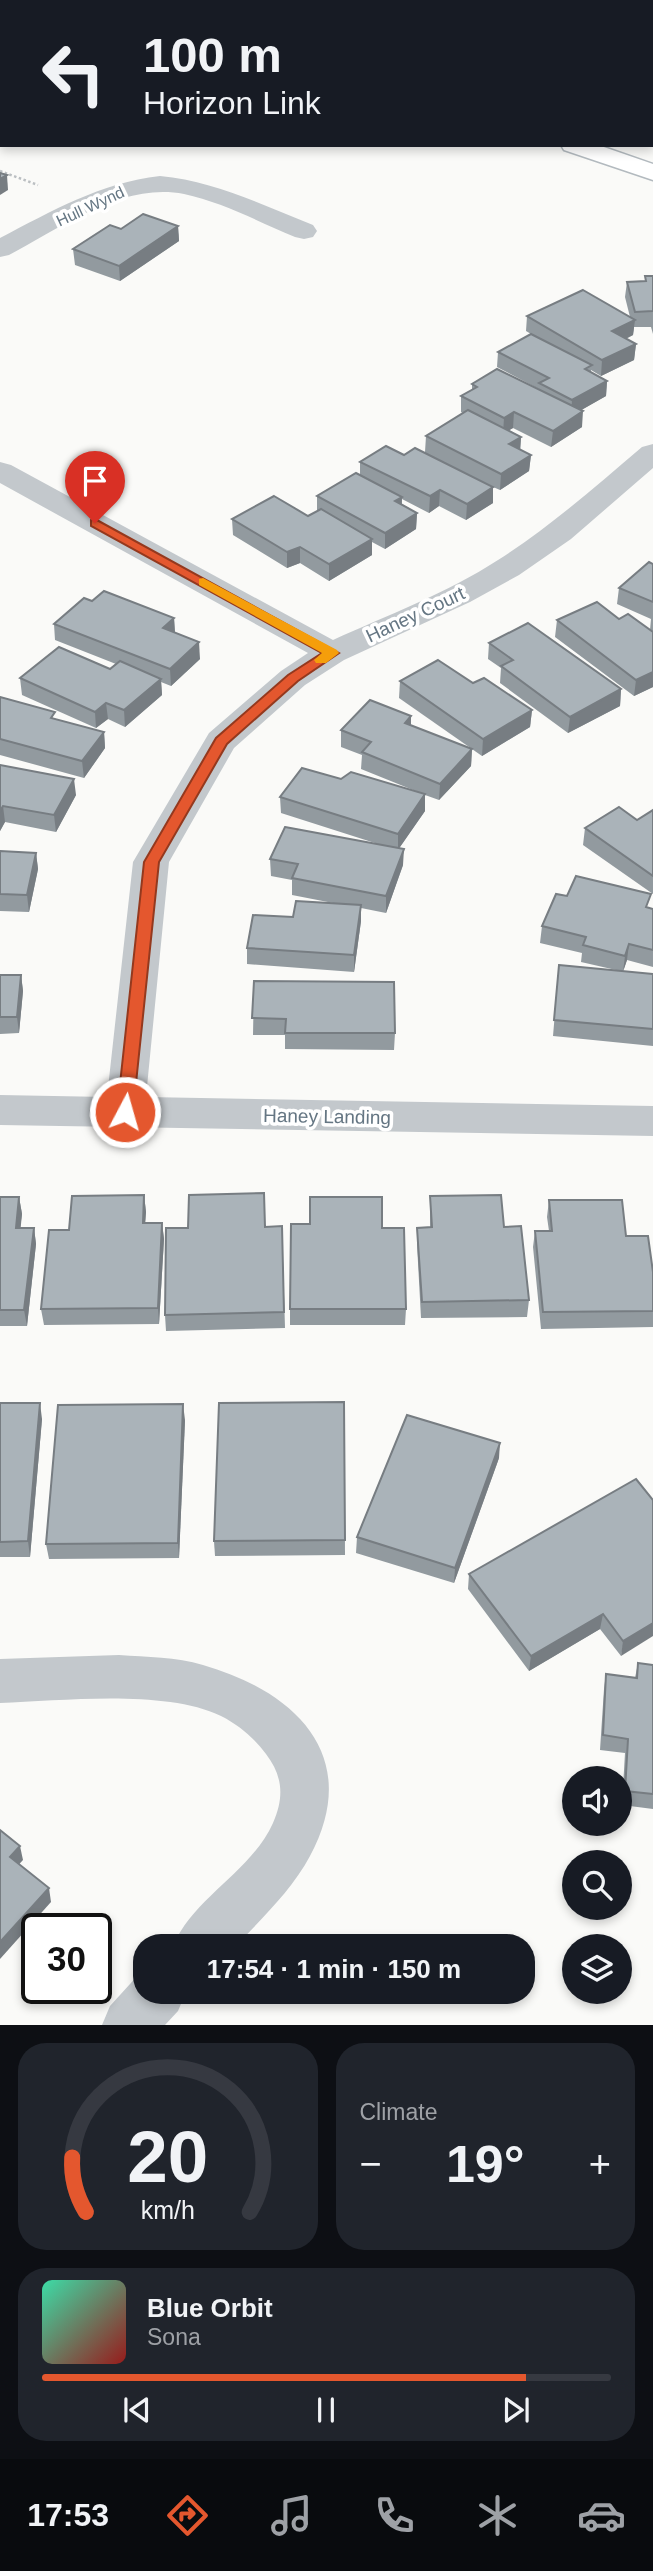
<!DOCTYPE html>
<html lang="en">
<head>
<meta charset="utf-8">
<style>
	:root { --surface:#171b24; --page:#20242c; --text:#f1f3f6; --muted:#9ea1a6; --line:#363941; --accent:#e4572e }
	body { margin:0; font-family:Arial,sans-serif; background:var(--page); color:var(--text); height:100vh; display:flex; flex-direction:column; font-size:26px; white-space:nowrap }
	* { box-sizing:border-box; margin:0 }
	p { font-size:23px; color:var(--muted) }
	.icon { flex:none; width:38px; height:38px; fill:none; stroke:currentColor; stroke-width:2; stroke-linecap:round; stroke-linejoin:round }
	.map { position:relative; height:2025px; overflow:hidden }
	.sheet { display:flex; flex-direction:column; gap:18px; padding:18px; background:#0d0f14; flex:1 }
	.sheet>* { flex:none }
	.top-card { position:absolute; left:0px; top:0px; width:654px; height:147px; box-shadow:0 4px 10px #0003; background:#171b24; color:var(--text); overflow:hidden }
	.buttons { position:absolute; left:562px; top:1766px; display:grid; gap:14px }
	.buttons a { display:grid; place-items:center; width:70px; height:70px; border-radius:50%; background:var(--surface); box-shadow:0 4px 10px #0003; font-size:35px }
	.speed { position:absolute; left:21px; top:1913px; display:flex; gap:14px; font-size:35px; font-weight:700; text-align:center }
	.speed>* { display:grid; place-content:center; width:91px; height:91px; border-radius:50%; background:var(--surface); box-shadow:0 4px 10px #0003; line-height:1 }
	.speed .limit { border:4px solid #111; border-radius:10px; background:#fff; color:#111 }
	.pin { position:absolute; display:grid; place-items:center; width:60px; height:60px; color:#fff; margin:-72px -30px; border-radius:50% 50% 50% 0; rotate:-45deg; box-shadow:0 0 7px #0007 }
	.pin .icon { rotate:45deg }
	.me { position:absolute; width:77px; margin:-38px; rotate:6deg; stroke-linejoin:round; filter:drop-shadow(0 0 5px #0008) }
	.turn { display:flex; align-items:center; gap:24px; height:147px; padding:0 28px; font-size:32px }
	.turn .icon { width:91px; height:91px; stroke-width:2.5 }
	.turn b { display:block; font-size:49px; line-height:60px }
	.big { font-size:52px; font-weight:700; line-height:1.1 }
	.sheet .widget { flex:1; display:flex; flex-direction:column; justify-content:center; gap:10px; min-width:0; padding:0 24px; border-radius:28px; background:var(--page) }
	.sheet .dial { align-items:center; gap:0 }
	.dial svg { height:182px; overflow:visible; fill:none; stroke:var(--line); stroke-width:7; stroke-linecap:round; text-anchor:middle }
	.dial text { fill:var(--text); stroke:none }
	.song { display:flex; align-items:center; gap:21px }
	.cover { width:84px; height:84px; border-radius:10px; background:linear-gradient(135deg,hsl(160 70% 55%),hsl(0 70% 35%)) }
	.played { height:7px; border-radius:4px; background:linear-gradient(90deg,var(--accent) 85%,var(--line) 85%) }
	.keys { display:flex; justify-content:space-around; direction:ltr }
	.heat { display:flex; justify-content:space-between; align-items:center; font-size:38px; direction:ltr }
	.sheet .tiles { flex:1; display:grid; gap:18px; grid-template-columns:1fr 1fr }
	.widget:last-child { grid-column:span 2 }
	.trip { position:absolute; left:133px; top:1934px; width:402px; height:70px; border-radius:28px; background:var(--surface); box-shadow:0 4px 10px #0003; font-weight:700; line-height:70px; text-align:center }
	.tabs { display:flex; height:112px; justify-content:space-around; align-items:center; background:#090b0e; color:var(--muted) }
	.tabs .icon { width:49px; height:49px }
	.tabs .active { color:var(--accent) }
	.tabs b { font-size:32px; color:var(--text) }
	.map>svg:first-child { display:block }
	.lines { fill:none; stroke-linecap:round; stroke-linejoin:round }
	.secondary-casing { stroke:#b3babf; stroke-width:3 }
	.path { stroke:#bbbfc2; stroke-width:2.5; stroke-dasharray:2.5 2.5; stroke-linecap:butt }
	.minor { fill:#c3c8cc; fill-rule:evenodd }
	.secondary { fill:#fff; fill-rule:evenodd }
	.wall { fill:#929a9f }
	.shaded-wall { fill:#777d82 }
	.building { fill:#aab3b9; stroke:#777d82; stroke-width:2 }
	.route { fill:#e4572e; stroke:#94391e; stroke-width:2 }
	.slow { fill:#f59e0b }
	.labels { text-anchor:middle; stroke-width:7; stroke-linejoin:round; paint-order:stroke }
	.far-street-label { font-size:16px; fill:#657683; stroke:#fff }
	.street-label { font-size:19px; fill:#657683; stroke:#fff }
</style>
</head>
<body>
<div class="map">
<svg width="653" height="2025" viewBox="0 0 653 2025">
	<rect width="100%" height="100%" fill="#fafaf8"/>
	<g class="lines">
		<g class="secondary-casing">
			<g id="secondary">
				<polygon points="125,0 151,0 152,2 126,2"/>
				<polygon points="234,0 260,0 261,2 235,2"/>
				<polygon points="561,145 598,145 653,164 653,180 564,150"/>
			</g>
		</g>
		<g class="path">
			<polyline points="340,0 345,2"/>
			<polyline points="0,171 38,185"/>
		</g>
		<g class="minor">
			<path d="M160 176C214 181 263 205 313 225L317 231 313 237 304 239 295 237C259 222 222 202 184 194 122 182 62 227 9 255L0 257V238C52 211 100 183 160 176Z"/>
			<path d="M653 444V468L571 539 519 575 470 602 344 660 305 685 234 748 169 862 146 1097 653 1106V1136L0 1125V1095L107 1097 133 862 209 733 281 671 308 653 0 483V462L11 465 333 640C388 615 447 593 498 560 550 527 596 486 642 447Z"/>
			<path d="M119 1655C147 1657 176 1657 203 1665 297 1692 363 1757 310 1856 292 1890 262 1918 236 1946H173C194 1897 251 1872 273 1823 285 1796 282 1775 266 1754 254 1738 239 1725 221 1716 164 1689 63 1701 0 1703V1659Z"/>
			<polygon points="145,1971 145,1992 186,1992 178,2011 165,2025 102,2025 110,2006 140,1973"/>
		</g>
		<use href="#secondary" class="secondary"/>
	</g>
	<g class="wall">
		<rect x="0" y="18" width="2" height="60"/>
		<polygon points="178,226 179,241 120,281 75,265 73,249 121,229"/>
		<polygon points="645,276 653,276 653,334 651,327 634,327 633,335 626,339 636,344 634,360 601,376 591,370 591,372 607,381 606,396 581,410 582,427 551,447 513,428 509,430 521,437 520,450 531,455 529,471 500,490 493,487 493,503 466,520 439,506 429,513 402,499 402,504 417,513 416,529 385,549 372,542 372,555 329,581 300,563 287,568 233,535 232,519 308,516 317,511 317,496 360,475 360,462 425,452 426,436 463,413 461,412 461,396 472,390 472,384 539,389 497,367 498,352 531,334 526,331 527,316 630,317 625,297 627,282 645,281"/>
		<polygon points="653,564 653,687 634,696 555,637 557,620 619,619 650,630 651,619 617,604 619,588"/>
		<polygon points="92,601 174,618 175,633 200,659 171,686 161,682 162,695 125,727 108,719 96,728 22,695 20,678 110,669 116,664 55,640 54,624"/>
		<polygon points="489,643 621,689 620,706 568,733 500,683 501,668 488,659"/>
		<polygon points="400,681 473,683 532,710 530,727 482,756 399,698"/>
		<polygon points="0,697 56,719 104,732 105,748 84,778 0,755"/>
		<polygon points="411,716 411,726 472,749 471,766 439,800 425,795 425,811 399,848 403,865 386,913 361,908 361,921 354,972 247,964 247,948 293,917 333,903 292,895 292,880 271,876 270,859 378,844 281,813 280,797 341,779 418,792 361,769 362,755 341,747 341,730"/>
		<polygon points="0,765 76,795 56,832 5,822 0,831"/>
		<polygon points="653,810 653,894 583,845 585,828 637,820"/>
		<polygon points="0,851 36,853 38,869 29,912 0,911"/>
		<polygon points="567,896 653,909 653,967 627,960 623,971 653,974 653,1046 553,1036 559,965 616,970 581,962 582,953 540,943 542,926"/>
		<polygon points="0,975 21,975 23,991 19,1033 0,1034"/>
		<polygon points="254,981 395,1033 394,1050 285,1049 285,1035 253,1035"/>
		<polygon points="144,1195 146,1212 145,1223 162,1223 164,1239 159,1324 44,1325 41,1309 69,1230"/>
		<polygon points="430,1196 504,1227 529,1300 527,1317 421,1318 417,1244 417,1228 430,1227"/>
		<polygon points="0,1197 19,1197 22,1214 20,1228 34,1228 36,1244 27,1326 0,1326"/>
		<polygon points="549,1200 626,1236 653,1272 653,1327 541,1329 533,1247 535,1231 549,1231 547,1217"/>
		<polygon points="282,1226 285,1328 166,1331 165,1315 265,1227"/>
		<polygon points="382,1228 406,1309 405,1325 290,1325 290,1309"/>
		<polygon points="344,1402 345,1555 215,1556 214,1541"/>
		<polygon points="0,1403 42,1419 30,1557 0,1557"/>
		<polygon points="185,1420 179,1558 49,1559 46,1544"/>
		<polygon points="499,1458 454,1583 356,1553 357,1537"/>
		<polygon points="653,1500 621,1656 600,1629 529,1671 468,1589 469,1574"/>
		<polygon points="638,1663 653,1665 653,1809 622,1805 625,1753 600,1750 604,1689 606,1674 635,1678"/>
	</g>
	<g class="shaded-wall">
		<polygon points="7,175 8,190 0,195 0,179"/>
		<polygon points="178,226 179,241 120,281 119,266"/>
		<polygon points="635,320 633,335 610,346 612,331"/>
		<polygon points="636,344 634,360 601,376 602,360"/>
		<polygon points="607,381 606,396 571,416 572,400"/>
		<polygon points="583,411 582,427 551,447 553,431"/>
		<polygon points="514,412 513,428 503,434 504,418"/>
		<polygon points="521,437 520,453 509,444"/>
		<polygon points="531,455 529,471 500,490 501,474"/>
		<polygon points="493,487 493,503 466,520 467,504"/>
		<polygon points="440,490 439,506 429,513 430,496"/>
		<polygon points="402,497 401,513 395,501"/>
		<polygon points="417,513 416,529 385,549 385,533"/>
		<polygon points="372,539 372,555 329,581 329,564"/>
		<polygon points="300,547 300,563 287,568 287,552"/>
		<polygon points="174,618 175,634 163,628"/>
		<polygon points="199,642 200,659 171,686 170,669"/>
		<polygon points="653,672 653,687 634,696 636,680"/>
		<polygon points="161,679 162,695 125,727 124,710"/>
		<polygon points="621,689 620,706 568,733 570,717"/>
		<polygon points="106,703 108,719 96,728 95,712"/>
		<polygon points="532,710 530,727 482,756 483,739"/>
		<polygon points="411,716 411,733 405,723"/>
		<polygon points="104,732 105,748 84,778 82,761"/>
		<polygon points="472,749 471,766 439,800 440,784"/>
		<polygon points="74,779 76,795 56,832 54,815"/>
		<polygon points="425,794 425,811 398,850 398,834"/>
		<polygon points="3,806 5,822 0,831 0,811"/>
		<polygon points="404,849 403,865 386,913 386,896"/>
		<polygon points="36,853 38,869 29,912 27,895"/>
		<polygon points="361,905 361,921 354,972 354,955"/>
		<polygon points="629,944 627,960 623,972 625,956"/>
		<polygon points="21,975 23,991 19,1033 17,1017"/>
		<polygon points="144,1195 146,1212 144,1239 143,1223"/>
		<polygon points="19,1197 22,1214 19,1244 16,1228"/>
		<polygon points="162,1223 164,1239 159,1324 158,1308"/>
		<polygon points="34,1228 36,1244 27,1326 24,1310"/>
		<polygon points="40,1403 42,1419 30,1557 28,1541"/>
		<polygon points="183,1404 185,1420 179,1558 178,1543"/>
		<polygon points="500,1443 499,1458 454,1583 455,1568"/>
		<polygon points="603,1614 600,1629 529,1671 531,1656"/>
		<polygon points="653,1623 653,1636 621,1656 623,1641"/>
		<polygon points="20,1846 23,1860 13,1871 10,1857"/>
		<polygon points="49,1888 51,1902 0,1959 0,1942"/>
	</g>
	<g class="building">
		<rect x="0" y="18" width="2" height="45"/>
		<polygon points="0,173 7,175 0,179"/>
		<polygon points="143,214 178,226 119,266 73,249 110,225 121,229"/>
		<polygon points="645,276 653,276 653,311 635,312 627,282 646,281"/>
		<polygon points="583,290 635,320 612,331 636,344 602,360 527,316"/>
		<polygon points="531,334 592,365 585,369 607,381 572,400 539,383 549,378 498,352"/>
		<polygon points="497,369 583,411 553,431 514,412 504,418 461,396 477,387 472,384"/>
		<polygon points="468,410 521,437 509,444 531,455 501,474 426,436"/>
		<polygon points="386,446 404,455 415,448 493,487 467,504 440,490 430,496 360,462"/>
		<polygon points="356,473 402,497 395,501 417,513 385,533 317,496"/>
		<polygon points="274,496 308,516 321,509 372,539 329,564 300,547 287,552 232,519"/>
		<polygon points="649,562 653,564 653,602 619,588"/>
		<polygon points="104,591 174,618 163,628 199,642 170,669 54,624 84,598 92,601"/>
		<polygon points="597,602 619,619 628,614 653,632 653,672 636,680 557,620"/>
		<polygon points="528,623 621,689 570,717 501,666 513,660 489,643"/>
		<polygon points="59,647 110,669 120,661 161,679 124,710 106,703 95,712 20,678"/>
		<polygon points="438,660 473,683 484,678 532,710 483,739 400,681"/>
		<polygon points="0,697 55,712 51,718 104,732 82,761 0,739"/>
		<polygon points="370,700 411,716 405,723 472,749 440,784 362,752 371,742 341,730"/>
		<polygon points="0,765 74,779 54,815 3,806 0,811"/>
		<polygon points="302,768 341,779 351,772 425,794 398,834 280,797"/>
		<polygon points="619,807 637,820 653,810 653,876 585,828"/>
		<polygon points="285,827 404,849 386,896 292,878 298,864 270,859"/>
		<polygon points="0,851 36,853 27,895 0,894"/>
		<polygon points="576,876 651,894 646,907 653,909 653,950 629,944 625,956 583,945 586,937 542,926 556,894 567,896"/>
		<polygon points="296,901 361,905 354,955 247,948 253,915 293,917"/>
		<polygon points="559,965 653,974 653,1029 554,1020"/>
		<polygon points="0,975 21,975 17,1017 0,1017"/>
		<polygon points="254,981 394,982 395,1033 285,1033 286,1019 252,1018"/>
		<polygon points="264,1193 265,1227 282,1226 284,1312 165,1315 166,1228 188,1228 189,1195"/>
		<polygon points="144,1195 143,1223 162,1223 158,1308 41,1309 49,1230 69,1230 72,1196"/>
		<polygon points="501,1195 504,1227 521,1226 529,1300 422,1302 417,1228 432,1227 430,1196"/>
		<polygon points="0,1197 19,1197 16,1228 34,1228 24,1310 0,1310"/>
		<polygon points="310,1197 382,1197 382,1228 404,1228 406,1309 290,1309 291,1224 310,1224"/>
		<polygon points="549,1200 622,1200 626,1236 648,1236 653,1272 653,1311 543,1312 535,1231 552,1231"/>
		<polygon points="344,1402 345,1540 214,1541 219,1403"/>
		<polygon points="0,1403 40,1403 28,1541 0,1542"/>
		<polygon points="183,1404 178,1543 46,1544 58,1405"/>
		<polygon points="407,1415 500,1443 455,1568 357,1537"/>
		<polygon points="636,1479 653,1500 653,1623 623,1641 603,1614 531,1656 469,1574"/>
		<polygon points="638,1663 653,1665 653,1794 625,1791 628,1739 603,1735 606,1674 637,1678"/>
		<polygon points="0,1830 20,1846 10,1857 49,1888 0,1942"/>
	</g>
	<polygon class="route" points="95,519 339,653 298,681 227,744 159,862 133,1112 125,1118 117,1112 144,862 216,738 288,675 322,653 91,526 91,520"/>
	<polygon class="slow" points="203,578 337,650 339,653 326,663 316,663 314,660 322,653 199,585 199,579"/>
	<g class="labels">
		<g class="far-street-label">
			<text transform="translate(90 206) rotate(-25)" y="6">Hull Wynd</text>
		</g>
		<g class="street-label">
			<text transform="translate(415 614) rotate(-25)" y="7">Haney Court</text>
			<text transform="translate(327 1116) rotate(1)" y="7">Haney Landing</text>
		</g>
	</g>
</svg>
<div class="buttons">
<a><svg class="icon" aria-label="sound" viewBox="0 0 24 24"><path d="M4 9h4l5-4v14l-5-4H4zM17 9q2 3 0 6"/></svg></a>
<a><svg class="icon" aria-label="search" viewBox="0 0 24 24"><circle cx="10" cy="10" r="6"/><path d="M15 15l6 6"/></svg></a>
<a><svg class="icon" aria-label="layers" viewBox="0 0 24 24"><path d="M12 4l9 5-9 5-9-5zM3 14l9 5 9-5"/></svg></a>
</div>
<div class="speed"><div class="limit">30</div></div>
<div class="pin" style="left:95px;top:523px;background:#d93025"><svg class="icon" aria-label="arrive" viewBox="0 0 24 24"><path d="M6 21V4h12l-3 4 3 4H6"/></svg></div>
<svg class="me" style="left:125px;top:1112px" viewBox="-20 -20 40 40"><circle r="17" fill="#e4572e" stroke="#fff" stroke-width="3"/><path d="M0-11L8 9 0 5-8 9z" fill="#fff"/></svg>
<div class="trip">17:54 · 1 min · 150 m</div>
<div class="top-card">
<div class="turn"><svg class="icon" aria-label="left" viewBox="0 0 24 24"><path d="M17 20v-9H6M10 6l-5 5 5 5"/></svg><div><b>100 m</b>Horizon Link</div></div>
</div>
</div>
<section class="sheet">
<div class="tiles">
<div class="widget dial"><svg viewBox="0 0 100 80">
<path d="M14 69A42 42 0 1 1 86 69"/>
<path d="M14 69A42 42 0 0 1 8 45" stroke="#e4572e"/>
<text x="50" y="56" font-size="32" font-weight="700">20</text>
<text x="50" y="72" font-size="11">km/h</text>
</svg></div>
<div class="widget"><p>Climate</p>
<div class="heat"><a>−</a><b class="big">19°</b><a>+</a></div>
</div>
<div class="widget">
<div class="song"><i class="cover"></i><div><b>Blue Orbit</b><p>Sona</p></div></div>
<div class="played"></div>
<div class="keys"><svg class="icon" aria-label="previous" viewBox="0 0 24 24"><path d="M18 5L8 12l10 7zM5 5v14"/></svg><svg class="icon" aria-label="pause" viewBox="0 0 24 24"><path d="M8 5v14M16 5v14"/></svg><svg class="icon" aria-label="next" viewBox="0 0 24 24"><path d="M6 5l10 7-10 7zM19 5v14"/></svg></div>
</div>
</div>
</section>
<nav class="tabs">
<b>17:53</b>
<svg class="icon active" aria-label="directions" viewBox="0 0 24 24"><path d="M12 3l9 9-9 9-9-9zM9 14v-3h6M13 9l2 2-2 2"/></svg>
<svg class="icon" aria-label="music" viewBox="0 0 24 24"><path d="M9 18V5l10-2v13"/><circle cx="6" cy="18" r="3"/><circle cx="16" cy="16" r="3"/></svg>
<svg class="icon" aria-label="phone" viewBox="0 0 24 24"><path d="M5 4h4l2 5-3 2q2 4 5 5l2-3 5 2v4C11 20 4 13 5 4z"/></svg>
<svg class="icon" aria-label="climate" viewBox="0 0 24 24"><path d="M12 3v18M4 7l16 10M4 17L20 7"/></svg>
<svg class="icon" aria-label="car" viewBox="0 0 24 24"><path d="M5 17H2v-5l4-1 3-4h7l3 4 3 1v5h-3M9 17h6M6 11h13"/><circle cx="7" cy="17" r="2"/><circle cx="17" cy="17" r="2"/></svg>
</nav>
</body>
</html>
